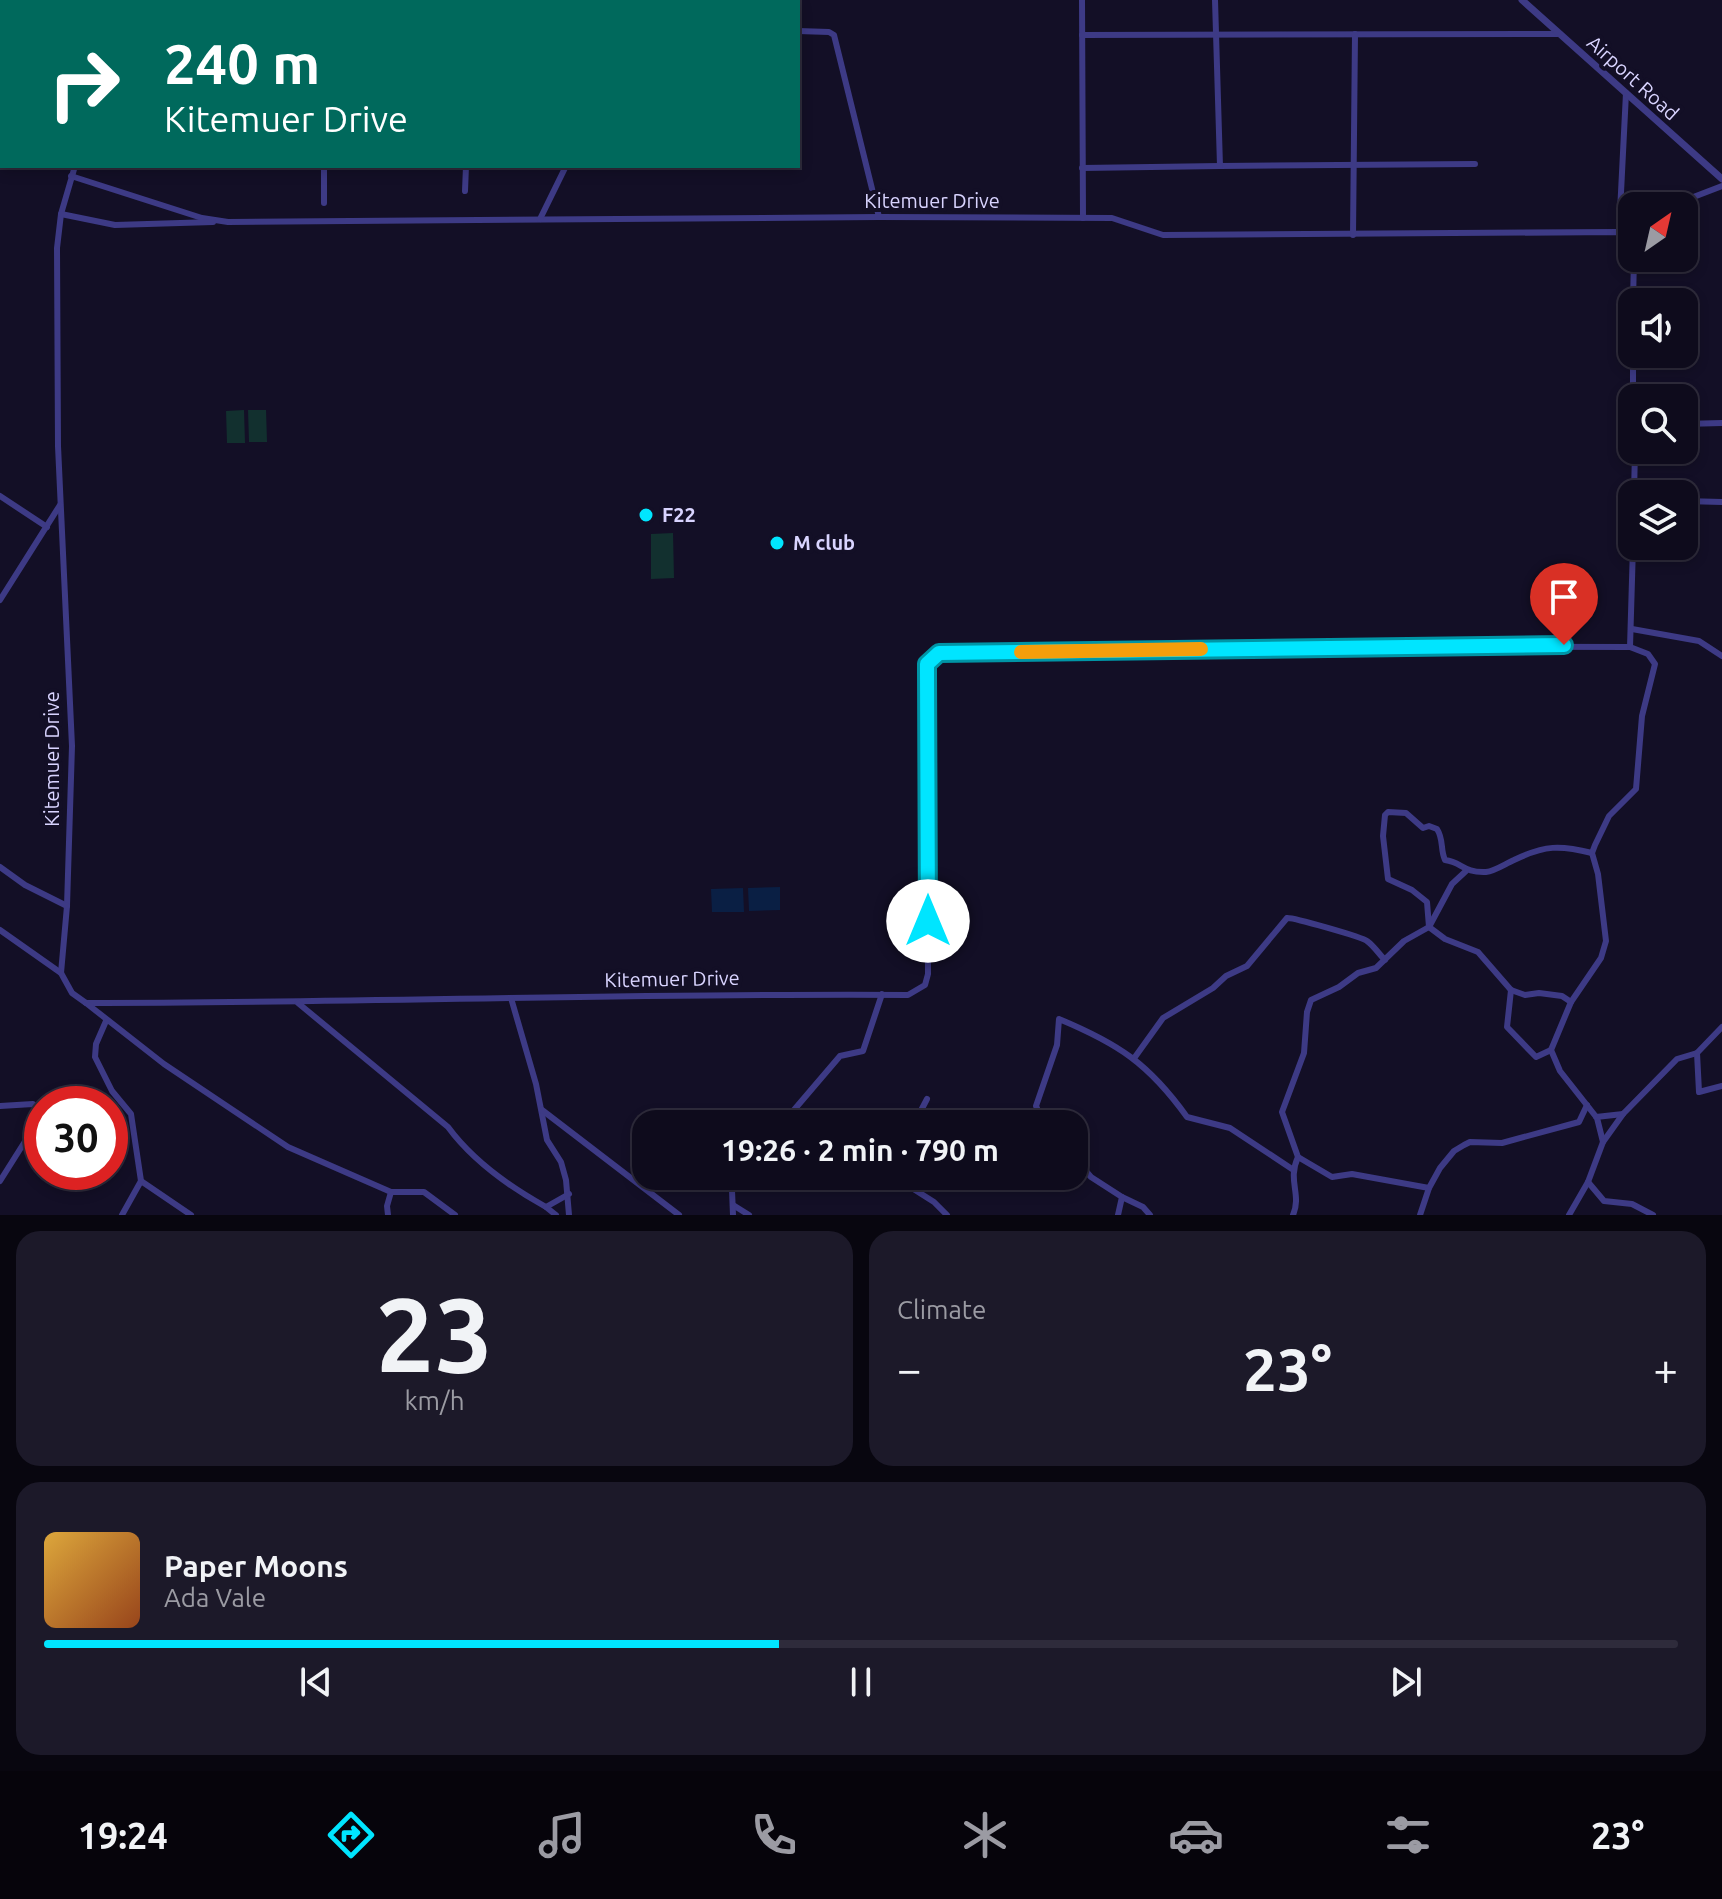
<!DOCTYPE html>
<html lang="en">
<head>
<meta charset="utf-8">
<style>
	:root { --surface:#0e0b1c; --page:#1c1929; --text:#f1f3f6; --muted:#9b9ba3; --line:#2e2b3b; --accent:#00e5ff }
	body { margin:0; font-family:Ubuntu,sans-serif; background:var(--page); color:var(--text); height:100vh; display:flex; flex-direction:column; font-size:30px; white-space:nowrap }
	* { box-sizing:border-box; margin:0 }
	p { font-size:26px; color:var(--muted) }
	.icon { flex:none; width:44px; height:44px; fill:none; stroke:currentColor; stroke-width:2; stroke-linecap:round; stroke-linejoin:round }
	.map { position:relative; height:1215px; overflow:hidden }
	.drawer { display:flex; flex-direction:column; gap:16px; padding:16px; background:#08060f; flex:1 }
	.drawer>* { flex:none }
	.hud { position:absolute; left:0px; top:0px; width:800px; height:168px; box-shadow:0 4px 12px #0003,0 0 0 2px var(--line); background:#00695c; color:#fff; overflow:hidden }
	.needle { width:52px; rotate:34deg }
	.controls { position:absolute; left:1618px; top:192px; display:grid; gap:16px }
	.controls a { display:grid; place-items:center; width:80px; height:80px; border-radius:16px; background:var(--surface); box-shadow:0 4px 12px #0003,0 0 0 2px var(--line); font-size:40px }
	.speed { position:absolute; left:24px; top:1086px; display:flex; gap:16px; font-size:40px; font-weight:700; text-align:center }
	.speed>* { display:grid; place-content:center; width:104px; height:104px; border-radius:50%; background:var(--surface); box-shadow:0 4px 12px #0003,0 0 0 2px var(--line); line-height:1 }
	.speed .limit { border:12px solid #d22; background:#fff; color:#111 }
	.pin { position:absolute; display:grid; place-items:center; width:68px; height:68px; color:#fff; margin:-82px -34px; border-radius:50% 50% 50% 0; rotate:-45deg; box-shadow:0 0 8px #0007 }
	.pin .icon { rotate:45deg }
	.me { position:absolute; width:88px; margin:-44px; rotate:0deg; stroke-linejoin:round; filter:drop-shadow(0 0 6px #0008) }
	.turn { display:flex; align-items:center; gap:28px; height:168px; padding:0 32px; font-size:36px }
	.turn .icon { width:104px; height:104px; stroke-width:2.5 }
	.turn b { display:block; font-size:56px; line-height:68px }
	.big { font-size:60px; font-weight:700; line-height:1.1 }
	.drawer .tile { flex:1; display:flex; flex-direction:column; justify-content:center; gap:12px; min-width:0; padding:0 28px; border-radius:24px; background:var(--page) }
	.drawer .dial { align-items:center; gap:0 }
	.dial b { font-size:104px; line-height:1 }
	.song { display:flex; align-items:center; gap:24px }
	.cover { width:96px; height:96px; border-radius:12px; background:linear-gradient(135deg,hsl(40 70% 55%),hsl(20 70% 35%)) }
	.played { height:8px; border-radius:4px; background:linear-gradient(90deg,var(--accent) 45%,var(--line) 45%) }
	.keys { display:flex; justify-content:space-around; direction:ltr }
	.heat { display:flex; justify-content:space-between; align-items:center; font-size:44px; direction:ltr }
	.drawer .tiles { flex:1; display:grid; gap:16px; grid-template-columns:1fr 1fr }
	.tile:last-child { grid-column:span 2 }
	.trip { position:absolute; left:632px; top:1110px; width:456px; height:80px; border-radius:24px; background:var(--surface); box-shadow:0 4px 12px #0003,0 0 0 2px var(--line); font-weight:700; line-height:80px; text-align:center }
	.menu { display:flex; height:128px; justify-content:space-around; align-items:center; background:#06040b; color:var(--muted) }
	.menu .icon { width:56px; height:56px }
	.menu .current { color:var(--accent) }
	.menu b { font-size:36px; color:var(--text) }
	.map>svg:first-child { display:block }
	.green { fill:#12302f }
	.water { fill:#0a1f44 }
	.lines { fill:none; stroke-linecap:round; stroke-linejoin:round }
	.minor { stroke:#3d3a85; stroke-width:6 }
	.tertiary { stroke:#3d3a85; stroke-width:7 }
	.route-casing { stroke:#0095a6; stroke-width:20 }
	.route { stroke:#00e5ff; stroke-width:14 }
	.slow { stroke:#f59e0b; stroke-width:14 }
	.poi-dot { fill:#00e5ff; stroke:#130f26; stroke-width:3 }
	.labels { text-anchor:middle; stroke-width:8; stroke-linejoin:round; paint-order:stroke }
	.street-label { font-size:20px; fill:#d9d4ff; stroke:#130f26 }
	.poi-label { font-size:20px; font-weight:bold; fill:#d9d4ff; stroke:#130f26; text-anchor:start }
</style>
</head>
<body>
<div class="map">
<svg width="1722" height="1215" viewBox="0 0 1722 1215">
	<rect width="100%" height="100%" fill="#130f26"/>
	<g class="green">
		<polygon points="244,410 245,443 227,443 226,411"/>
		<polygon points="248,410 266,410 267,442 249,442"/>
		<polygon points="673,533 674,578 651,579 651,534"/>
	</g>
	<g class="water">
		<polygon points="780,887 780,910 749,911 748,888"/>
		<polygon points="743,888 744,912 712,912 711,889"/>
	</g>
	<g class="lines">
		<g class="minor">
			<polyline points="319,0 319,2"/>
			<polyline points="467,0 467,2"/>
			<polyline points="538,0 550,2"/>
			<polyline points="1082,0 1083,218"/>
			<polyline points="1215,0 1220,166 1475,164"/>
			<polyline points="173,2 174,0"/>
			<polyline points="617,2 617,0"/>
			<polyline points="798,31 829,32 834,35 879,217"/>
			<polyline points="1082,35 1560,34"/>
			<path d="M75 166 61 214 57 248 58 446 72 746 67 906 61 973 72 993 86 1003C360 1003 634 993 908 995L925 985 928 974 927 672V664L939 653 1346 646 1630 647 1648 654 1655 664 1642 716 1636 789 1609 816 1595 845 1592 853 1598 874 1606 941 1601 958 1571 1002 1551 1050 1560 1071 1597 1118 1603 1142 1588 1182 1569 1215"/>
			<polyline points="1082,168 1220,166"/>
			<polyline points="71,176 202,218 228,222 879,217 1112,218 1163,235 1619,232 1632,239"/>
			<polyline points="465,191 466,166"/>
			<polyline points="324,203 324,166"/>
			<polyline points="1670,206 1722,186"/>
			<polyline points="61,214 115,225 213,222"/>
			<polyline points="540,219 566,166"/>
			<polyline points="1619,232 1626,93"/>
			<polyline points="1353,235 1355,34"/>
			<polyline points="1633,302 1634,258"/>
			<polyline points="1633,398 1633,354"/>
			<polyline points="1684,424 1722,423"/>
			<polyline points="1622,447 1632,446"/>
			<polyline points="1634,494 1635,450"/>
			<polyline points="0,496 47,527"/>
			<polyline points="1684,501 1722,502"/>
			<polyline points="0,600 60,505"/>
			<polyline points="1632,629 1699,641 1722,656"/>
			<polyline points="1630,647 1633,546"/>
			<polyline points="0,867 25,885 67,906"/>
			<polyline points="0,930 61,973"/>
			<polyline points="1511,990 1507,1027 1536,1057 1551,1050"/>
			<polyline points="511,998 536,1084 547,1140 561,1162 566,1180 569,1215"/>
			<path d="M1571 1002 1562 996 1539 993 1525 995 1511 990 1478 952 1445 939 1429 927 1427 902 1412 890 1388 879 1383 836 1385 815 1388 812 1406 813 1423 828 1429 826 1437 829C1444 840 1440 849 1445 860 1462 862 1463 873 1486 872 1495 871 1505 864 1514 860 1545 845 1560 845 1592 853"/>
			<polyline points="86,1003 164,1064 288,1147 391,1192 387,1206 388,1215"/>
			<path d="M298 1003 448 1127C473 1161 510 1187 546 1207L569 1194"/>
			<polyline points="106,1021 96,1044 95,1057 112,1091 131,1114 141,1181 191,1215"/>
			<polyline points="1722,1027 1697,1053 1699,1092 1722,1086"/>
			<path d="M1135 1057 1163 1018 1213 988 1226 976 1247 966 1287 918C1292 917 1362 937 1367 941 1374 946 1379 954 1385 960"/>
			<polyline points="0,1106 33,1104 39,1109 41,1116 0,1181"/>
			<polyline points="542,1110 679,1215"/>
			<polyline points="1596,1117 1623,1114 1677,1059 1697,1053"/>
			<polyline points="782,1124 840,1056 863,1051 882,994"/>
			<polyline points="914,1124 927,1099"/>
			<path d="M1044 1124 1036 1106 1057 1045 1059 1019C1119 1044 1149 1064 1187 1117L1230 1128 1292 1169"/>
			<polyline points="1603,1142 1623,1114"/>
			<polyline points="1074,1157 1091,1177 1122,1197 1118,1215"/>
			<polyline points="893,1176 934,1202 947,1215"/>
			<polyline points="1588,1182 1604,1201 1632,1204 1653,1215"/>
			<polyline points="1429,1188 1352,1174 1332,1177 1298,1157 1282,1112 1304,1053 1307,1012 1311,1000 1339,987 1358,973 1376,968 1404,941 1429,927 1452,884 1466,871"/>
			<polyline points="391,1192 424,1192 455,1215"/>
			<polyline points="1122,1197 1143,1207 1150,1215"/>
			<polyline points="733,1205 749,1215"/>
			<polyline points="546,1207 556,1215"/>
			<polyline points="122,1215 141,1181"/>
			<polyline points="733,1215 732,1190 735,1176"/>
			<path d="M1293 1215C1302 1194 1287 1181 1298 1157"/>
			<polyline points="1420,1215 1429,1188 1440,1168 1454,1151 1464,1145 1470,1142 1502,1143 1579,1122 1587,1105"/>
		</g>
		<polyline class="tertiary" points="1522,0 1722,179"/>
	</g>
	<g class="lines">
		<g class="route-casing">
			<polyline id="route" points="928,921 927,672 927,664 939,653 1564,645"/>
		</g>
		<use href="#route" class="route"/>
		<polyline class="slow" points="1021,652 1201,649"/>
	</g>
	<g class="poi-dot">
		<circle cx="646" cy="515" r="8"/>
		<circle cx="777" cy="543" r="8"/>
	</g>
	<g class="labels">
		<g class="street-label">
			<text transform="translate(1633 78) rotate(42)" y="7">Airport Road</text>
			<text x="932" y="208">Kitemuer Drive</text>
			<text transform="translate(52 759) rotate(-90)" y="7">Kitemuer Drive</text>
			<text transform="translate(672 979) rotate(-1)" y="7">Kitemuer Drive</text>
		</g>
		<g class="poi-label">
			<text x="662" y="522">F22</text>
			<text x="793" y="550">M club</text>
		</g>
	</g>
</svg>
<div class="controls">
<a><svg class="needle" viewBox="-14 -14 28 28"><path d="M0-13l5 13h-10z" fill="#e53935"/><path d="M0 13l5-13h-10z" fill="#9b9ba3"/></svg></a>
<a><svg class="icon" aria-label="sound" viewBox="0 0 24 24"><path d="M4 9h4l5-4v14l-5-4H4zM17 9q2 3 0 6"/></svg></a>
<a><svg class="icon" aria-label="search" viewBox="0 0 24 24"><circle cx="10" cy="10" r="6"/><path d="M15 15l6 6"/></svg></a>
<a><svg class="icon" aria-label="layers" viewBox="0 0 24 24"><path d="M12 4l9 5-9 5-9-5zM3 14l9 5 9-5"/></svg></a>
</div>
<div class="speed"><div class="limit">30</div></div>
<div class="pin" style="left:1564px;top:645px;background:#d93025"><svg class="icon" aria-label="arrive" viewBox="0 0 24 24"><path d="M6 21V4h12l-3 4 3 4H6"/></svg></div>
<svg class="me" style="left:928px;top:921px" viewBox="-20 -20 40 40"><circle r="19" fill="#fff"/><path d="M0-13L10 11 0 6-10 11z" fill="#00e5ff"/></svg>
<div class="trip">19:26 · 2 min · 790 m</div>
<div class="hud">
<div class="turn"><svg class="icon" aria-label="right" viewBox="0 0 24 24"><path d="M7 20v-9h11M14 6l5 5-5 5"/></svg><div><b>240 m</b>Kitemuer Drive</div></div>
</div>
</div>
<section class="drawer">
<div class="tiles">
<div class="tile dial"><b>23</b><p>km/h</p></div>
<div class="tile"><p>Climate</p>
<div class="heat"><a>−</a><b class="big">23°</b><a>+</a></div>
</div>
<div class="tile">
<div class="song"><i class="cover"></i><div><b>Paper Moons</b><p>Ada Vale</p></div></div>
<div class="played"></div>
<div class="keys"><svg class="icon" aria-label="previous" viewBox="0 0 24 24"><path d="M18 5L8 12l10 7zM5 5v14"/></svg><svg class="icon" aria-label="pause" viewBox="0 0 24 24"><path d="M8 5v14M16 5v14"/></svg><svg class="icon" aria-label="next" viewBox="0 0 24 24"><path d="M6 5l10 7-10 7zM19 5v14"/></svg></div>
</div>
</div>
</section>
<nav class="menu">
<b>19:24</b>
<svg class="icon current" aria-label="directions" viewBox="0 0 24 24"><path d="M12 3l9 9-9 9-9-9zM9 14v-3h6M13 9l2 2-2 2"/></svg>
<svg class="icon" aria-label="music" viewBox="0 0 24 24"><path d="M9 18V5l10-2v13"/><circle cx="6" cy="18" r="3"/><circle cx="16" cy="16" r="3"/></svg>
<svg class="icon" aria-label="phone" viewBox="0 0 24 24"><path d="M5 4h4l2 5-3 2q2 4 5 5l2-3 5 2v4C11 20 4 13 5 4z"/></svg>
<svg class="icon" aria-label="climate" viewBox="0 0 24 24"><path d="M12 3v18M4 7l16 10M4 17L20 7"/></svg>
<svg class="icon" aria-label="car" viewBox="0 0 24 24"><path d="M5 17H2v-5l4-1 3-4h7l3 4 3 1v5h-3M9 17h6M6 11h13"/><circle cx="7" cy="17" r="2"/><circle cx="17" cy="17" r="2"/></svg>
<svg class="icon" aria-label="filters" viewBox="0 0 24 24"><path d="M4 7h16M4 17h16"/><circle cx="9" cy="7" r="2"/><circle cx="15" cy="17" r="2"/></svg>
<b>23°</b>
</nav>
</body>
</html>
